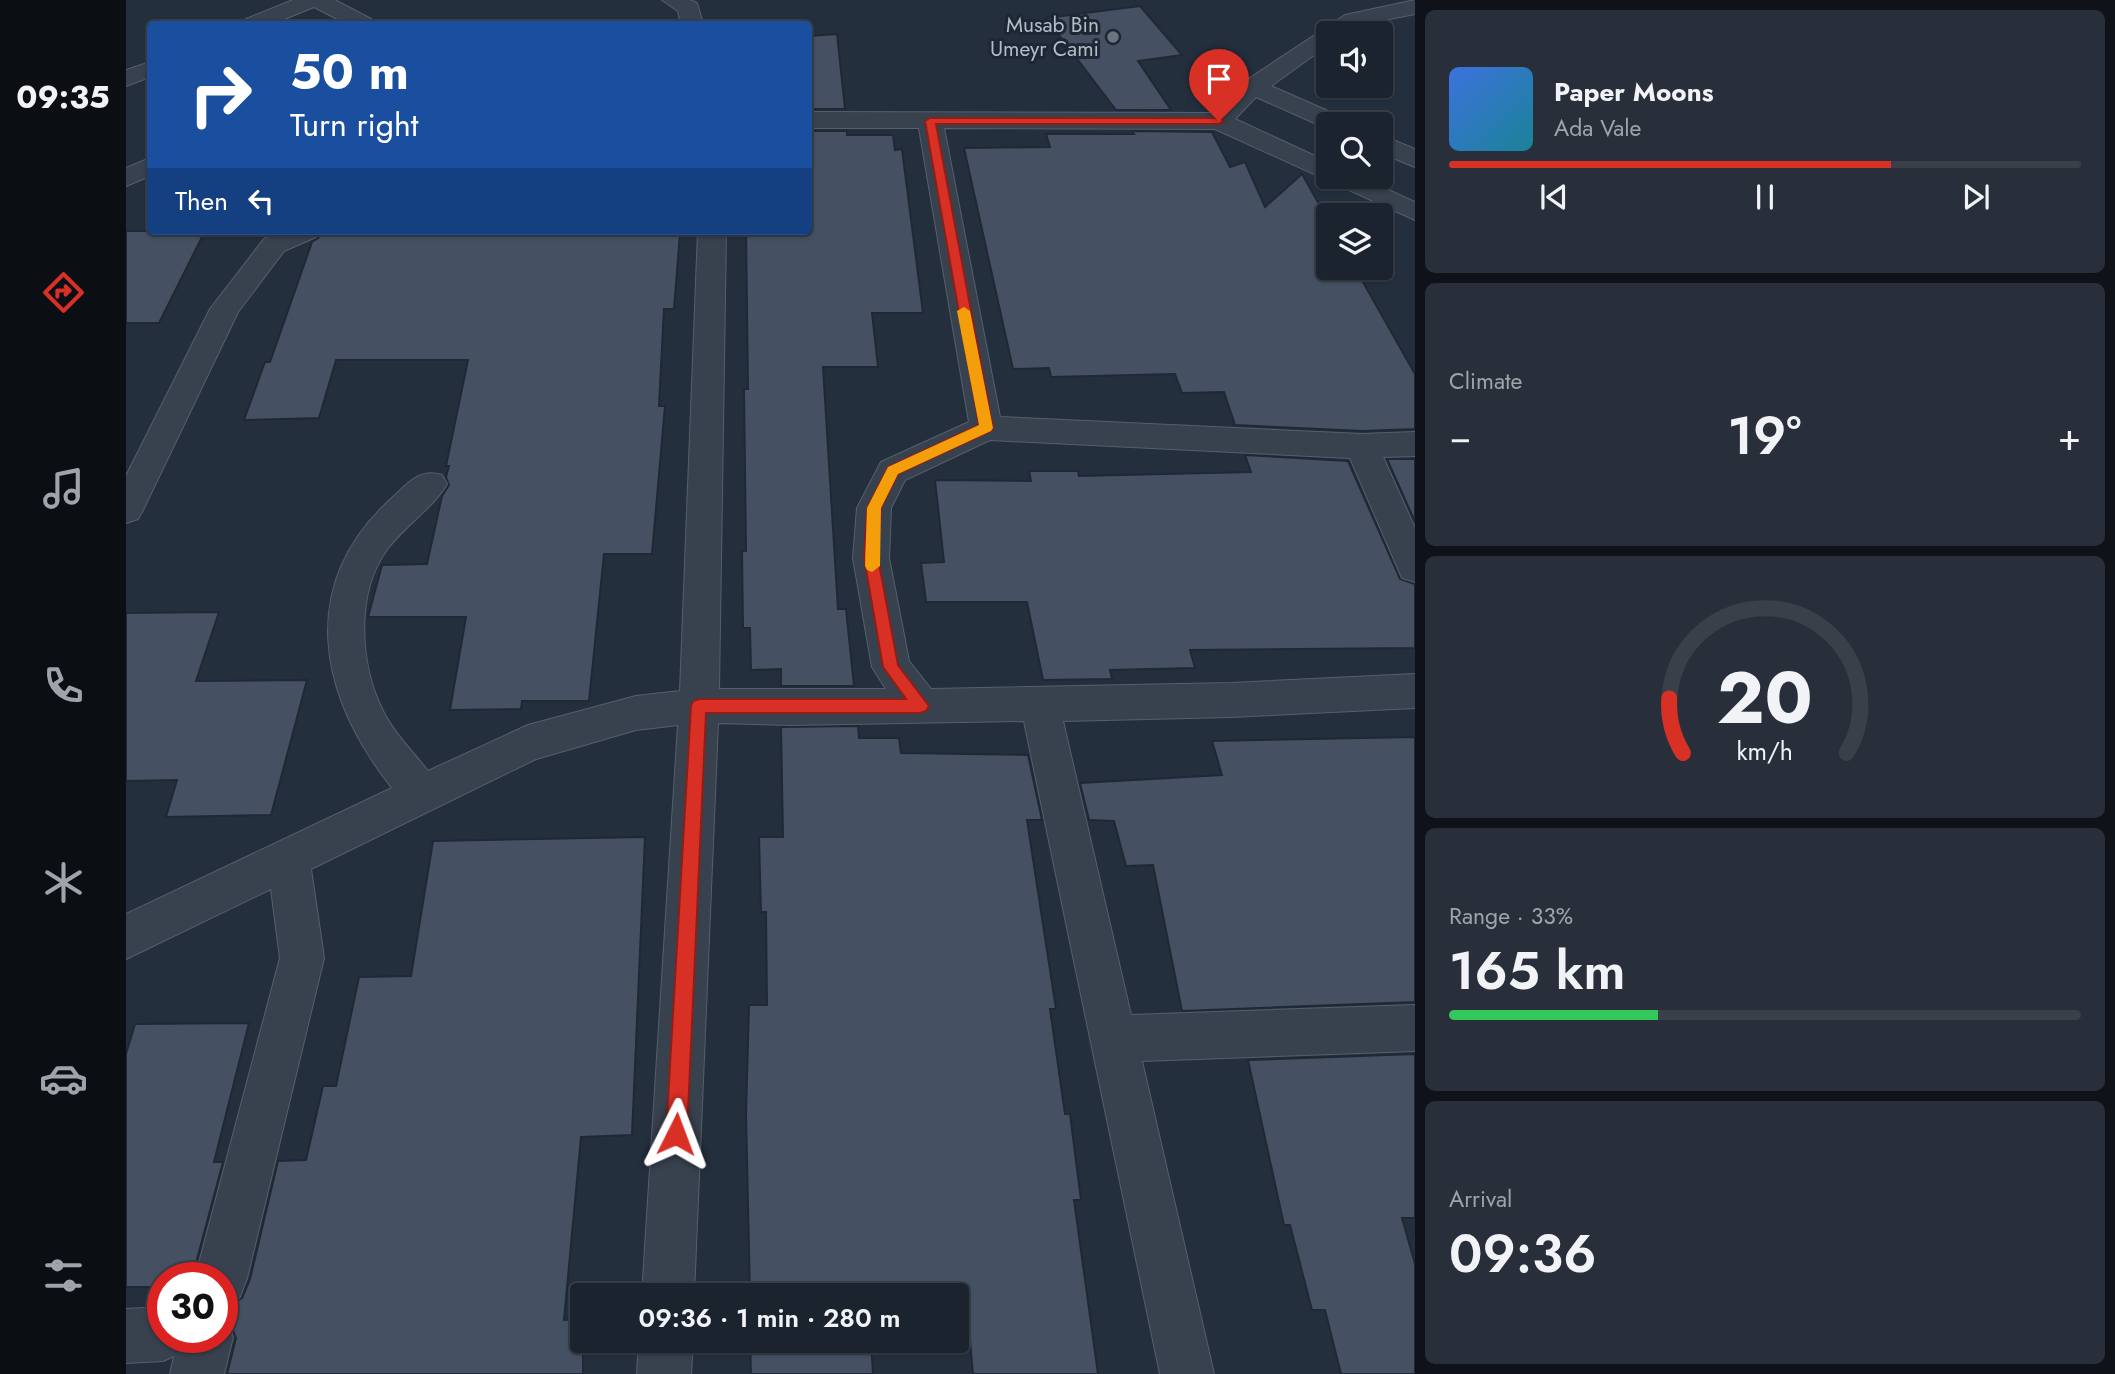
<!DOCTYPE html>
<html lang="en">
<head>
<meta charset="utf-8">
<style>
	:root { --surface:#1b232e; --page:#282f3a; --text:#f1f3f6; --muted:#a0a4aa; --line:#39404a; --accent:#d93025 }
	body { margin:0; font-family:Jost,sans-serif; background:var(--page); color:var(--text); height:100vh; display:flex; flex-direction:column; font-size:26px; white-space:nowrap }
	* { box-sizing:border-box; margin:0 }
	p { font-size:23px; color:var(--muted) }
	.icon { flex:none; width:38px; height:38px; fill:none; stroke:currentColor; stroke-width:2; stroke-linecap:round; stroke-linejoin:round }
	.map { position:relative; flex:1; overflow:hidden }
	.side { display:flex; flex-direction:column; gap:10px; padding:10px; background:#0f1319; width:700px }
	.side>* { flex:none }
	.hud { position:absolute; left:21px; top:21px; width:665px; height:214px; border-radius:7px; box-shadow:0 2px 5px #0004,0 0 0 2px var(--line); background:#1a4fa0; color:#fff; overflow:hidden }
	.tools { position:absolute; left:1190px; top:21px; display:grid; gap:14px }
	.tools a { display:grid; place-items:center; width:77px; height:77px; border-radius:7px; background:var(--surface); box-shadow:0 2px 5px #0004,0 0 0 2px var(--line); font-size:35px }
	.speed { position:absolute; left:21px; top:1262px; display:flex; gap:14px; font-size:35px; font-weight:700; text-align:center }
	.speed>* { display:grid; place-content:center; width:91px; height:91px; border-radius:50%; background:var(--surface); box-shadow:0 2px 5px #0004,0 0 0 2px var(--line); line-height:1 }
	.speed .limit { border:10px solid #d22; background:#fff; color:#111 }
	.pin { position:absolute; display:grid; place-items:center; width:60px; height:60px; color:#fff; margin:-72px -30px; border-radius:50% 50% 50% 0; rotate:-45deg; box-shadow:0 0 7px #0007 }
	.pin .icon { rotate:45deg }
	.me { position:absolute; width:77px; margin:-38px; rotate:3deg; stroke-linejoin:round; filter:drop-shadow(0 0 5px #0008) }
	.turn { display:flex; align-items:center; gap:24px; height:147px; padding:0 28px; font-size:32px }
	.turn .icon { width:91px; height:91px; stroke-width:2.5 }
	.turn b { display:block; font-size:49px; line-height:60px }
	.then { display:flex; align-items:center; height:66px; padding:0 28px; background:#0003; gap:14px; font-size:26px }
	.big { font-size:52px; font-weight:600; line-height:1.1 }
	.side .card { flex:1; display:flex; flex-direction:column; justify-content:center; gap:10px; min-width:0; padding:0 24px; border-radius:10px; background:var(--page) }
	.side .dial { align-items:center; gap:0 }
	.dial svg { height:182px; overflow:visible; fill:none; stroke:var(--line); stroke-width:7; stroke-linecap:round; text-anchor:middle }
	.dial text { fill:var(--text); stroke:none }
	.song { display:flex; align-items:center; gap:21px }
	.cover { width:84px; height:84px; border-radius:10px; background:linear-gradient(135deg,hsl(220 70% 55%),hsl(190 70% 35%)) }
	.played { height:7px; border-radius:4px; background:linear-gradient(90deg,var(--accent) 70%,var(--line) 70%) }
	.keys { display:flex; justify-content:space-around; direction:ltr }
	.heat { display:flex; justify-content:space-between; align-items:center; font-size:38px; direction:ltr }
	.charge { height:10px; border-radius:5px; background:linear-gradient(90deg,#34c759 33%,var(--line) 0) }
	.trip { position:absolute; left:444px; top:1283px; width:399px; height:70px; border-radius:7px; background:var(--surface); box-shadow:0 2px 5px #0004,0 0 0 2px var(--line); font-weight:600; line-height:70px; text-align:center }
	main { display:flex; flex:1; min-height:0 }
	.tabs { display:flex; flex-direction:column; width:126px; justify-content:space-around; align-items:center; background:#0b0e12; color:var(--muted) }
	.tabs .icon { width:49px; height:49px }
	.tabs .selected { color:var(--accent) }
	.tabs b { font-size:32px; color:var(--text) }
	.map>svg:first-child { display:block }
	.building { fill:#455162; stroke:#1f2835; stroke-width:2 }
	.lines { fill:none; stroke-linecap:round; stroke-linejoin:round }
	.minor-casing { stroke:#565f6c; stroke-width:2 }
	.minor { fill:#38414e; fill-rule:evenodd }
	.route { fill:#d93025; stroke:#8d1f18; stroke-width:2 }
	.slow { fill:#f59e0b }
	.worship-dot { fill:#6b7280; stroke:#1d2633; stroke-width:2.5 }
	.labels { text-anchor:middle; stroke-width:6; stroke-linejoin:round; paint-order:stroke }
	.far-poi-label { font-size:21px; fill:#b4bcc9; stroke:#1d2633; text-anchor:end }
</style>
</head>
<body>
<main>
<nav class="tabs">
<b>09:35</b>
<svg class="icon selected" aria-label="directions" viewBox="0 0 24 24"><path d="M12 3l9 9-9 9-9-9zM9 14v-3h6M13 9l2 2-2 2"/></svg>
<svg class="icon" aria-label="music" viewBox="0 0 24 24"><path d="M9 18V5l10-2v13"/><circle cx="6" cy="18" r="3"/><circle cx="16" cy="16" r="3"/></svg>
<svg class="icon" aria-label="phone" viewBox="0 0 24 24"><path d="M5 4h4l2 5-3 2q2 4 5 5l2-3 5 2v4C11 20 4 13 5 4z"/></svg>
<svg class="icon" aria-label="climate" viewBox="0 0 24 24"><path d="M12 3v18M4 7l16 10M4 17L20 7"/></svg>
<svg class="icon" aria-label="car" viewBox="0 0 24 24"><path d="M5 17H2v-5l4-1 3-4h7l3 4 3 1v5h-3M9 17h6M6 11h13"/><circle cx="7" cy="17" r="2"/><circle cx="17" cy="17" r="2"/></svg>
<svg class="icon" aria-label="filters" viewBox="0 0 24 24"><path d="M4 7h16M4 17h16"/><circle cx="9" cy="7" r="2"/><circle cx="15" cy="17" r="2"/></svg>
</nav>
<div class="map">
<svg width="1289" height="1374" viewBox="0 0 1289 1374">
	<rect width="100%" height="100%" fill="#242f3e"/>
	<g class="building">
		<polygon points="1014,6 1056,55 1012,61 1045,110 990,110 920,18"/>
		<polygon points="711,34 719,109 682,109 682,36"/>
		<polygon points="682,131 721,131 721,135 767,135 769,150 776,149 797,313 746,313 752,367 697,367 712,609 720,609 728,686 655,686 655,669 625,670 624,628 617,628 616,551 620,551 618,389 622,389 620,231 682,231"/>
		<polygon points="1006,131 1086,132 1104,167 1119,162 1139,207 1176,174 1202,220 1202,268 1229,268 1289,374 1289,429 1236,431 1109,425 1098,392 1056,393 1049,374 925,377 923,368 887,369 838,148 924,147 920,134 1008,134"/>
		<polygon points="0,231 79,231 33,323 0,323"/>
		<polygon points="197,231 554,233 548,309 538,309 533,406 539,406 526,554 478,554 463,701 396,701 395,709 324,710 340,617 242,617 256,565 301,564 316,496 323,485 320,477 323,466 320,466 342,360 210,360 193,418 118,420 139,362 144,362 186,242 192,238"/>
		<polygon points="1119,455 1222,461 1274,579 1289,584 1289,648 1064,650 1069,668 984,670 986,679 917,680 901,602 800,602 795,563 818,562 809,480 905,481 903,471 952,471 953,476 1125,472"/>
		<polygon points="1261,459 1289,459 1289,522"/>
		<polygon points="93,612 70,681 181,680 145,815 40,817 51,780 0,781 0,613"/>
		<polygon points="732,726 733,738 773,738 775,753 902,755 916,820 901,820 930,1009 924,1009 939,1114 944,1114 955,1200 948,1200 972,1374 847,1374 844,1341 808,1340 831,1340 831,1295 624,1295 620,1114 623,1005 641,1005 640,912 635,912 633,837 657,837 655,727"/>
		<polygon points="1289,737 1289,1002 1056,1011 1027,865 1000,866 988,821 963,820 954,783 1096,775 1086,741"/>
		<polygon points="519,837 506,1135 455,1137 438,1320 457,1319 457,1374 101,1374 110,1338 105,1326 111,1301 116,1298 124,1279 152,1161 180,1160 197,1086 210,1086 233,977 285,976 307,841"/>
		<polygon points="123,1023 88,1162 97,1162 66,1278 37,1278 37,1287 0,1287 0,1054 9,1024"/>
		<polygon points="1289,1054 1289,1218 1276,1218 1289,1264 1289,1374 1215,1374 1199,1310 1186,1310 1164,1225 1158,1225 1122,1060"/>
		<polygon points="624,1340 745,1340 747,1374 625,1374"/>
	</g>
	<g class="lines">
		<g class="minor-casing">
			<g id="minor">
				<polygon points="167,0 209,0 245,19 248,24 221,24 188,7 146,24 117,24 120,19"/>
				<polygon points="536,0 564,0 571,3 577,24 555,24 552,11"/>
				<path d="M1289 0V14L1234 25 1222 33H1202V45L1145 86 1220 119 1223 124H1202V129L1130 97 1109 119 1202 162V177H1234L1289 202V220L1089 129 818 128 874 417 1236 434 1289 432V456L1257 457 1289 528V582L1276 578 1224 458 864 440 779 480 765 508 763 558 783 661 805 689 1105 683 1289 674V708L1105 717 937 721 1005 1015 1289 1005V1051L1016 1061 1088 1374H1034L898 721 665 725 592 723 568 1295H516L552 725 510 730 410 759 185 869 198 958 121 1278 114 1297 96 1304V1278H69L154 958 145 889 0 959V914L266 788C193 695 169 585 267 497 282 483 294 468 316 475L321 484C307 508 277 527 260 551 229 595 234 665 257 711 268 733 287 752 302 771L402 725 510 696 554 691 572 231H600L593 689H760L746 667 727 558 731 508 755 462 843 422 793 128H682V112L1086 113 1118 82 1219 15Z"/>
				<polygon points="24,62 24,77 0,86 0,70"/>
				<polygon points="1255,135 1289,149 1289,167 1255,153"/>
				<polygon points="24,158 24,176 0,186 0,168"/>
				<polygon points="156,231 194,231 190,237 158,251 112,312 17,510 12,519 0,523 0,476 84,309 138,239"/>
				<polygon points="37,1307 37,1337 96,1337 96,1317 99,1318 107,1337 98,1374 44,1374 48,1356 37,1361 0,1363 0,1309"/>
				<polygon points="513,1340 567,1340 565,1374 511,1374"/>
			</g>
		</g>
		<use href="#minor" class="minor"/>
	</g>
	<polygon class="route" points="804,118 1093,118 1098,121 1093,124 810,124 867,428 865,431 772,474 755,508 752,558 772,665 803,706 800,711 794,713 580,713 561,1134 558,1142 550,1145 543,1142 540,1134 565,706 567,701 573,699 780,699 757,667 738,558 741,508 762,467 853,425 799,121"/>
	<polygon class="slow" points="838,307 844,311 867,428 865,431 772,474 755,508 754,566 746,572 741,570 739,566 741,508 762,467 853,425 831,311"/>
	<circle class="worship-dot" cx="987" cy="37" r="7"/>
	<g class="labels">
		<g class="far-poi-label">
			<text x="973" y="32">Musab Bin<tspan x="973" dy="24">Umeyr Cami</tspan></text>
		</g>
	</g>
</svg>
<div class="tools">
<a><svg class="icon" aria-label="sound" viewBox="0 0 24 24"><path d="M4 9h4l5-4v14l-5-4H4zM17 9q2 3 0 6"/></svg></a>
<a><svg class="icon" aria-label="search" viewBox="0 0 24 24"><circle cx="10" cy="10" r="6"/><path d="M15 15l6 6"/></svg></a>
<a><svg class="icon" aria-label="layers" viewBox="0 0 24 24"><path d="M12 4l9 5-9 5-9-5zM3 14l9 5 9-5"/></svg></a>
</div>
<div class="speed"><div class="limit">30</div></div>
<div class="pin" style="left:1093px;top:121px;background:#d93025"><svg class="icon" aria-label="arrive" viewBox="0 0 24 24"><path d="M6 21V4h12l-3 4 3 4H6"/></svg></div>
<svg class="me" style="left:550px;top:1134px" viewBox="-20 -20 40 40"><path d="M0-17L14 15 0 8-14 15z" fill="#d93025" stroke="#fff" stroke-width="4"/></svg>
<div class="trip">09:36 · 1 min · 280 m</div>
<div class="hud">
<div class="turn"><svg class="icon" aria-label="right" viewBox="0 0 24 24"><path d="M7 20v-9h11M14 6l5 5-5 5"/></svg><div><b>50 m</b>Turn right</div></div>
<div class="then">Then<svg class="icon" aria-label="left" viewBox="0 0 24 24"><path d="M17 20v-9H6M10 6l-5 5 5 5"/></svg></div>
</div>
</div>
<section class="side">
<div class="card">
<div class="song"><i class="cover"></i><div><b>Paper Moons</b><p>Ada Vale</p></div></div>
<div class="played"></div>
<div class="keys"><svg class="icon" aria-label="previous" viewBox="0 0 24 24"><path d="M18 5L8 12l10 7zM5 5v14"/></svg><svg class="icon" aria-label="pause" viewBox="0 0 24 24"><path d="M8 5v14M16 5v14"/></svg><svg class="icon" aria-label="next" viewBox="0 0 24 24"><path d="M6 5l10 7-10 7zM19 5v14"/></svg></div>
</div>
<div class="card"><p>Climate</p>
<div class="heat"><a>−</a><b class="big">19°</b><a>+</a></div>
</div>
<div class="card dial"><svg viewBox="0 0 100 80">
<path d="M14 69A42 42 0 1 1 86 69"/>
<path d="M14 69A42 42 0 0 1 8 45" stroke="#d93025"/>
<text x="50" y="56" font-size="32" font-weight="700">20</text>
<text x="50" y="72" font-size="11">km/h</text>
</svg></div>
<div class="card"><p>Range · 33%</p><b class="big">165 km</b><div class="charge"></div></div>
<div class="card"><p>Arrival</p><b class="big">09:36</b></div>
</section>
</main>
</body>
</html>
